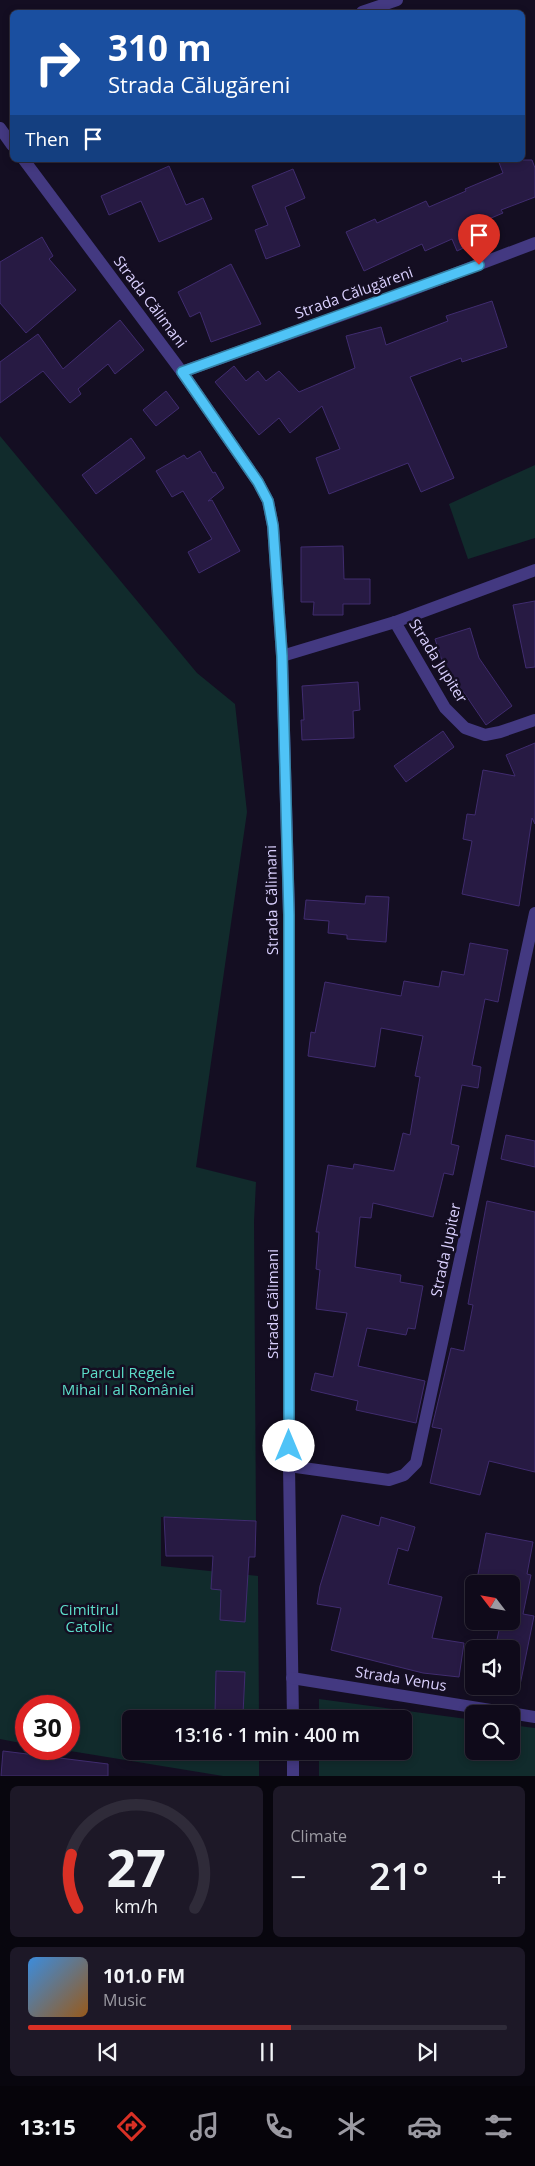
<!DOCTYPE html>
<html lang="en">
<head>
<meta charset="utf-8">
<style>
	:root { --surface:#0f0a1a; --page:#1d1827; --text:#f1f3f6; --muted:#9b9aa2; --line:#2f2b39; --accent:#d93025 }
	body { margin:0; font-family:"Open Sans",sans-serif; background:var(--page); color:var(--text); height:100vh; display:flex; flex-direction:column; font-size:19px; white-space:nowrap }
	* { box-sizing:border-box; margin:0 }
	p { font-size:16px; color:var(--muted) }
	.icon { flex:none; width:28px; height:28px; fill:none; stroke:currentColor; stroke-width:2; stroke-linecap:round; stroke-linejoin:round }
	.map { position:relative; height:1776px; overflow:hidden }
	.panel { display:flex; flex-direction:column; gap:10px; padding:10px; background:#08060e; flex:1 }
	.panel>* { flex:none }
	.banner { position:absolute; left:10px; top:10px; width:515px; height:152px; border-radius:8px; box-shadow:0 2px 8px #0003,0 0 0 1px var(--line); background:#1a4fa0; color:#fff; overflow:hidden }
	.needle { width:32px; rotate:301deg }
	.controls { position:absolute; left:465px; top:1575px; display:grid; gap:10px }
	.controls a { display:grid; place-items:center; width:55px; height:55px; border-radius:8px; background:var(--surface); box-shadow:0 2px 8px #0003,0 0 0 1px var(--line); font-size:25px }
	.speed { position:absolute; left:15px; top:1695px; display:flex; gap:10px; font-size:25px; font-weight:700; text-align:center }
	.speed>* { display:grid; place-content:center; width:65px; height:65px; border-radius:50%; background:var(--surface); box-shadow:0 2px 8px #0003,0 0 0 1px var(--line); line-height:1 }
	.speed .limit { border:8px solid #d22; background:#fff; color:#111 }
	.pin { position:absolute; display:grid; place-items:center; width:42px; height:42px; color:#fff; margin:-51px -21px; border-radius:50% 50% 50% 0; rotate:-45deg; box-shadow:0 0 5px #0007 }
	.pin .icon { rotate:45deg }
	.me { position:absolute; width:55px; margin:-28px; rotate:0deg; stroke-linejoin:round; filter:drop-shadow(0 0 4px #0008) }
	.turn { display:flex; align-items:center; gap:18px; height:105px; padding:0 15px; font-size:22px }
	.turn .icon { width:65px; height:65px; stroke-width:2.5 }
	.turn b { display:block; font-size:35px; line-height:42px }
	.then { display:flex; align-items:center; height:48px; padding:0 15px; background:#0003; gap:10px; font-size:19px }
	.big { font-size:38px; font-weight:600; line-height:1.1 }
	.panel .widget { flex:1; display:flex; flex-direction:column; justify-content:center; gap:8px; min-width:0; padding:0 18px; border-radius:8px; background:var(--page) }
	.panel .dial { align-items:center; gap:0 }
	.dial svg { height:130px; overflow:visible; fill:none; stroke:var(--line); stroke-width:7; stroke-linecap:round; text-anchor:middle }
	.dial text { fill:var(--text); stroke:none }
	.song { display:flex; align-items:center; gap:15px }
	.cover { width:60px; height:60px; border-radius:8px; background:linear-gradient(135deg,hsl(210 70% 55%),hsl(30 70% 35%)) }
	.played { height:5px; border-radius:2px; background:linear-gradient(90deg,var(--accent) 55%,var(--line) 55%) }
	.keys { display:flex; justify-content:space-around; direction:ltr }
	.heat { display:flex; justify-content:space-between; align-items:center; font-size:28px; direction:ltr }
	.panel .tiles { flex:1; display:grid; gap:10px; grid-template-columns:1fr 1fr }
	.widget:last-child { grid-column:span 2 }
	.trip { position:absolute; left:122px; top:1710px; width:290px; height:50px; border-radius:8px; background:var(--surface); box-shadow:0 2px 8px #0003,0 0 0 1px var(--line); font-weight:600; line-height:50px; text-align:center }
	.tabs { display:flex; height:80px; justify-content:space-around; align-items:center; background:#06040a; color:var(--muted) }
	.tabs .icon { width:35px; height:35px }
	.tabs .active { color:var(--accent) }
	.tabs b { font-size:22px; color:var(--text) }
	.map>svg:first-child { display:block }
	.green { fill:#112b2c }
	.building { fill:#271a43; stroke:#402c6f }
	.lines { fill:none; stroke-linecap:round; stroke-linejoin:round }
	.street { stroke:#433981; stroke-width:12 }
	.route-casing { stroke:#337fa1; stroke-width:12 }
	.route { stroke:#4fc3f7; stroke-width:9 }
	.labels { text-anchor:middle; stroke-width:5; stroke-linejoin:round; paint-order:stroke }
	.street-label { font-size:15px; fill:#dad0fe; stroke:#140e22 }
	.park-label { font-size:15px; fill:#5ddeca; stroke:#140e22 }
</style>
</head>
<body>
<div class="map">
<svg width="535" height="1776" viewBox="0 0 535 1776">
	<rect width="100%" height="100%" fill="#140e22"/>
	<g class="green">
		<polygon points="0,436 197,673 235,704 247,812 196,1167 256,1182 254,1221 256,1521 161,1517 161,1566 258,1576 259,1719 131,1719 131,1751 259,1751 259,1776 223,1776 58,1749 69,1749 69,1706 26,1706 26,1744 0,1739"/>
		<polygon points="535,465 535,538 468,559 449,504"/>
		<polygon points="319,1699 474,1720 474,1751 511,1751 511,1725 535,1728 535,1776 319,1776 319,1751 404,1751 404,1719 319,1719"/>
	</g>
	<g class="building">
		<polygon points="498,160 532,160 535,168 535,197 501,210 503,213 470,227 476,242 457,251 452,239 425,251 422,244 364,271 346,232 375,219 377,223 426,201 429,207 466,191 465,189 503,173"/>
		<polygon points="169,166 186,205 203,198 212,219 159,242 141,201 109,215 101,196"/>
		<polygon points="293,169 305,198 285,207 300,246 266,259 255,230 268,225 252,186"/>
		<polygon points="42,237 53,256 49,259 76,290 26,333 0,303 0,262"/>
		<polygon points="231,264 261,324 211,342 200,312 190,317 178,292"/>
		<polygon points="492,301 507,347 462,362 461,358 410,377 454,478 421,492 408,463 329,494 316,458 340,449 322,406 290,433 279,418 259,435 215,382 234,366 246,381 258,371 266,381 279,371 299,392 355,368 346,336 381,327 386,345 448,321 446,316"/>
		<polygon points="120,320 144,350 115,374 108,364 78,389 81,394 70,403 43,371 0,403 0,362 38,334 63,369"/>
		<polygon points="166,391 179,408 156,426 143,410"/>
		<polygon points="131,438 145,458 96,494 82,475"/>
		<polygon points="200,451 213,473 215,472 224,488 208,501 212,500 240,551 199,573 188,552 212,539 183,491 172,497 156,471 184,455 187,459"/>
		<polygon points="343,546 344,579 370,579 370,604 343,604 343,615 313,615 314,602 301,602 301,547"/>
		<polygon points="535,601 535,667 526,668 513,605"/>
		<polygon points="470,628 479,658 512,706 486,725 452,675 447,676 435,639"/>
		<polygon points="358,682 360,710 353,711 354,738 302,740 301,720 304,720 302,686"/>
		<polygon points="443,731 454,747 406,782 394,766"/>
		<polygon points="535,743 535,824 532,818 519,906 462,894 472,841 463,839 467,814 475,815 483,770 515,776 506,755"/>
		<polygon points="366,896 389,897 386,942 347,939 347,935 328,933 329,921 304,919 306,900 365,904"/>
		<polygon points="470,943 508,950 498,1002 485,999 472,1065 481,1067 478,1088 462,1085 451,1144 459,1146 453,1175 444,1173 433,1217 373,1203 371,1218 360,1217 355,1267 401,1275 400,1282 423,1286 415,1329 408,1328 406,1335 367,1328 358,1366 425,1381 416,1423 356,1410 358,1401 311,1390 315,1373 333,1377 347,1313 316,1309 320,1270 316,1269 319,1232 316,1232 328,1165 353,1169 354,1164 394,1171 403,1133 410,1135 420,1077 415,1076 423,1036 381,1028 375,1067 308,1056 311,1032 315,1033 325,982 401,996 404,981 439,987 442,971 464,975"/>
		<polygon points="506,1135 535,1141 535,1167 501,1159"/>
		<polygon points="487,1201 535,1212 535,1472 489,1461 480,1495 430,1483 442,1429 432,1427 451,1348 464,1351 473,1305 468,1304"/>
		<polygon points="342,1515 379,1526 381,1517 415,1527 408,1551 398,1548 388,1584 442,1597 432,1638 464,1643 459,1677 423,1673 331,1650 341,1608 317,1604 320,1586"/>
		<polygon points="164,1517 256,1521 255,1557 249,1557 245,1622 220,1620 221,1590 211,1589 213,1556 166,1556"/>
		<polygon points="486,1533 533,1542 527,1574 531,1575 523,1614 534,1616 520,1685 511,1684 511,1649 495,1649 501,1621 511,1621 511,1584 476,1584"/>
		<polygon points="216,1671 245,1672 243,1714 215,1713"/>
		<polygon points="3,1751 108,1764 108,1776 1,1776"/>
	</g>
	<g class="lines">
		<g class="street">
			<polyline points="362,12 397,0"/>
			<polyline points="0,128 12,145"/>
			<polyline points="24,160 182,372 258,482 268,501 273,526 282,656 289,915 289,1466 293,1719"/>
			<polyline points="182,372 404,293 535,243"/>
			<polyline points="395,622 445,708 465,728 485,735 500,732 535,720"/>
			<polyline points="282,656 395,622 535,570"/>
			<polyline points="289,1466 389,1480 404,1475 416,1463 535,913"/>
			<polyline points="292,1678 535,1717"/>
			<polyline points="293,1751 293,1776"/>
		</g>
	</g>
	<g class="lines">
		<g class="route-casing">
			<polyline id="route" points="289,1446 289,915 282,656 273,526 268,501 258,482 182,372 479,265"/>
		</g>
		<use href="#route" class="route"/>
	</g>
	<g class="labels">
		<g class="street-label">
			<text transform="translate(354 293) rotate(-20)" y="5">Strada Călugăreni</text>
			<text transform="translate(150 302) rotate(53)" y="5">Strada Călimani</text>
			<text transform="translate(438 661) rotate(58)" y="5">Strada Jupiter</text>
			<text transform="translate(272 900) rotate(-91)" y="5">Strada Călimani</text>
			<text transform="translate(446 1250) rotate(-78)" y="5">Strada Jupiter</text>
			<text transform="translate(273 1304) rotate(-90)" y="5">Strada Călimani</text>
			<text transform="translate(401 1679) rotate(9)" y="5">Strada Venus</text>
		</g>
		<g class="park-label">
			<text x="128" y="1378">Parcul Regele<tspan x="128" dy="17">Mihai I al României</tspan></text>
			<text x="89" y="1615">Cimitirul<tspan x="89" dy="17">Catolic</tspan></text>
		</g>
	</g>
</svg>
<div class="controls">
<a><svg class="needle" viewBox="-14 -14 28 28"><path d="M0-13l5 13h-10z" fill="#e53935"/><path d="M0 13l5-13h-10z" fill="#9b9aa2"/></svg></a>
<a><svg class="icon" aria-label="sound" viewBox="0 0 24 24"><path d="M4 9h4l5-4v14l-5-4H4zM17 9q2 3 0 6"/></svg></a>
<a><svg class="icon" aria-label="search" viewBox="0 0 24 24"><circle cx="10" cy="10" r="6"/><path d="M15 15l6 6"/></svg></a>
</div>
<div class="speed"><div class="limit">30</div></div>
<div class="pin" style="left:479px;top:265px;background:#d93025"><svg class="icon" aria-label="arrive" viewBox="0 0 24 24"><path d="M6 21V4h12l-3 4 3 4H6"/></svg></div>
<svg class="me" style="left:289px;top:1446px" viewBox="-20 -20 40 40"><circle r="19" fill="#fff"/><path d="M0-13L10 11 0 6-10 11z" fill="#4fc3f7"/></svg>
<div class="trip">13:16 · 1 min · 400 m</div>
<div class="banner">
<div class="turn"><svg class="icon" aria-label="right" viewBox="0 0 24 24"><path d="M7 20v-9h11M14 6l5 5-5 5"/></svg><div><b>310 m</b>Strada Călugăreni</div></div>
<div class="then">Then<svg class="icon" aria-label="arrive" viewBox="0 0 24 24"><path d="M6 21V4h12l-3 4 3 4H6"/></svg></div>
</div>
</div>
<section class="panel">
<div class="tiles">
<div class="widget dial"><svg viewBox="0 0 100 80">
<path d="M14 69A42 42 0 1 1 86 69"/>
<path d="M14 69A42 42 0 0 1 10 36" stroke="#d93025"/>
<text x="50" y="56" font-size="32" font-weight="700">27</text>
<text x="50" y="72" font-size="11">km/h</text>
</svg></div>
<div class="widget"><p>Climate</p>
<div class="heat"><a>−</a><b class="big">21°</b><a>+</a></div>
</div>
<div class="widget">
<div class="song"><i class="cover"></i><div><b>101.0 FM</b><p>Music</p></div></div>
<div class="played"></div>
<div class="keys"><svg class="icon" aria-label="previous" viewBox="0 0 24 24"><path d="M18 5L8 12l10 7zM5 5v14"/></svg><svg class="icon" aria-label="pause" viewBox="0 0 24 24"><path d="M8 5v14M16 5v14"/></svg><svg class="icon" aria-label="next" viewBox="0 0 24 24"><path d="M6 5l10 7-10 7zM19 5v14"/></svg></div>
</div>
</div>
</section>
<nav class="tabs">
<b>13:15</b>
<svg class="icon active" aria-label="directions" viewBox="0 0 24 24"><path d="M12 3l9 9-9 9-9-9zM9 14v-3h6M13 9l2 2-2 2"/></svg>
<svg class="icon" aria-label="music" viewBox="0 0 24 24"><path d="M9 18V5l10-2v13"/><circle cx="6" cy="18" r="3"/><circle cx="16" cy="16" r="3"/></svg>
<svg class="icon" aria-label="phone" viewBox="0 0 24 24"><path d="M5 4h4l2 5-3 2q2 4 5 5l2-3 5 2v4C11 20 4 13 5 4z"/></svg>
<svg class="icon" aria-label="climate" viewBox="0 0 24 24"><path d="M12 3v18M4 7l16 10M4 17L20 7"/></svg>
<svg class="icon" aria-label="car" viewBox="0 0 24 24"><path d="M5 17H2v-5l4-1 3-4h7l3 4 3 1v5h-3M9 17h6M6 11h13"/><circle cx="7" cy="17" r="2"/><circle cx="17" cy="17" r="2"/></svg>
<svg class="icon" aria-label="filters" viewBox="0 0 24 24"><path d="M4 7h16M4 17h16"/><circle cx="9" cy="7" r="2"/><circle cx="15" cy="17" r="2"/></svg>
</nav>
</body>
</html>
